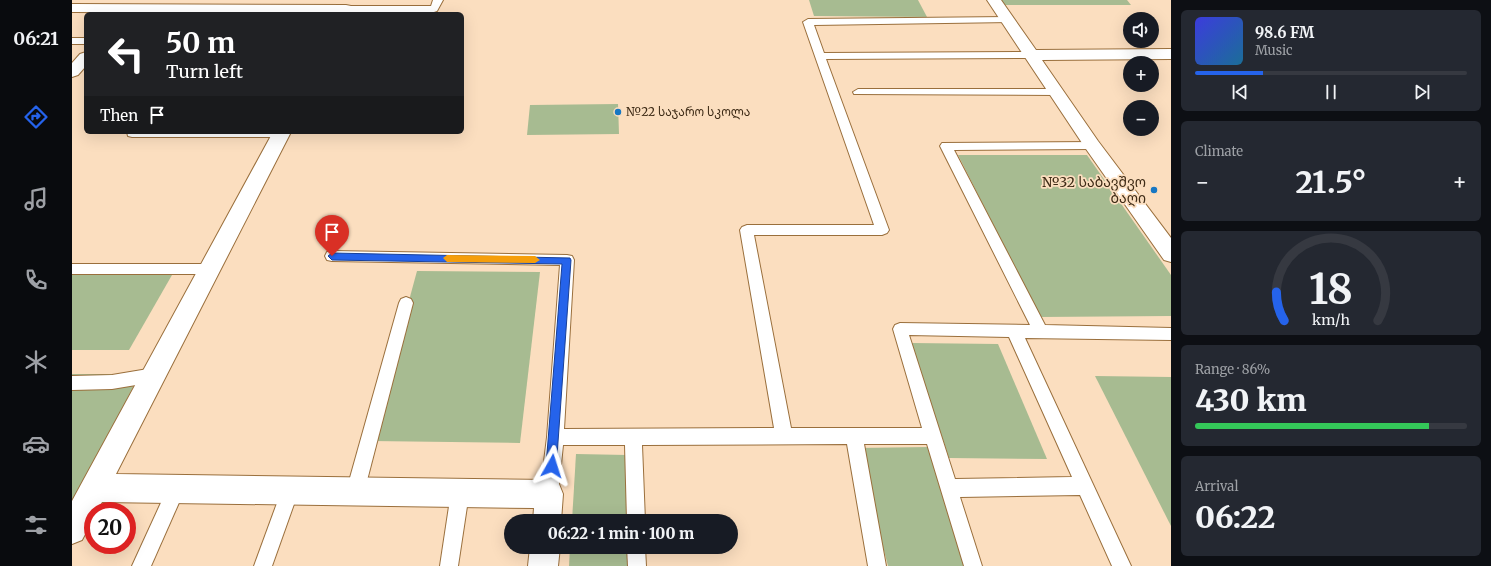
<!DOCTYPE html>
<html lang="en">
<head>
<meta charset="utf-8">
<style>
	:root { --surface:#171b24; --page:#242831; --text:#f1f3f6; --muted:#9ea1a6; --line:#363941; --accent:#2563eb }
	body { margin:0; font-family:Merriweather,"Noto Sans Georgian",serif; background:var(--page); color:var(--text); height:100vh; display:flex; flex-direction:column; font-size:15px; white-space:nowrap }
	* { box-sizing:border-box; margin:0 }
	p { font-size:13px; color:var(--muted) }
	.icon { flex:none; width:22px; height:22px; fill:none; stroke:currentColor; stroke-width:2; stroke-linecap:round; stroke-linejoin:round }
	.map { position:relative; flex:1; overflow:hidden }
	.side { display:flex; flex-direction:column; gap:10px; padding:10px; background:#0d0f14; width:320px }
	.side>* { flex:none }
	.guide { position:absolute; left:12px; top:12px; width:380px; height:122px; border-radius:6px; box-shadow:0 4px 16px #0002; background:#202124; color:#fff; overflow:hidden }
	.tools { position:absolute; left:1051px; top:12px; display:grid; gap:8px }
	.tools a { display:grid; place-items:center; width:36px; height:36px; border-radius:50%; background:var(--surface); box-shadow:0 4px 16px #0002; font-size:20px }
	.speed { position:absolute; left:12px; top:502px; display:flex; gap:8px; font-size:20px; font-weight:700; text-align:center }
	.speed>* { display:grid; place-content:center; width:52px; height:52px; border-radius:50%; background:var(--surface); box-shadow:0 4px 16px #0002; line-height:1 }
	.speed .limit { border:6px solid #d22; background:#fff; color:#111 }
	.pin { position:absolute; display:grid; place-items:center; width:34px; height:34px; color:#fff; margin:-41px -17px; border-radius:50% 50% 50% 0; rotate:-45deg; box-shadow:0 0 4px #0007 }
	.pin .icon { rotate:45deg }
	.me { position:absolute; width:44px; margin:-22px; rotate:6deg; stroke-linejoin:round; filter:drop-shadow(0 0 3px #0008) }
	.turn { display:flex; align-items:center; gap:14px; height:84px; padding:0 16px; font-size:18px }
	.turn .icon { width:52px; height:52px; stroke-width:2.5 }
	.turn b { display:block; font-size:28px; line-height:34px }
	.then { display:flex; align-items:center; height:38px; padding:0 16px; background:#0003; gap:8px; font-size:15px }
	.big { font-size:30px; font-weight:800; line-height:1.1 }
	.side .card { flex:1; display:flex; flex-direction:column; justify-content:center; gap:6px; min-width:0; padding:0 14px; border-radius:6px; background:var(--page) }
	.side .dial { align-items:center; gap:0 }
	.dial svg { height:104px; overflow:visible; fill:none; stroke:var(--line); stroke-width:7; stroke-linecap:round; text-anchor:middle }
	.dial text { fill:var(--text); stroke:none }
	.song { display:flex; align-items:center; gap:12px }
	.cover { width:48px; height:48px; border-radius:6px; background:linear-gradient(135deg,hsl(240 70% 55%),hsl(200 70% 35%)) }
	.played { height:4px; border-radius:2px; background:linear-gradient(90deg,var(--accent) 25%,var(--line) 25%) }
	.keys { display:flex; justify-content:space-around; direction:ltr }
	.heat { display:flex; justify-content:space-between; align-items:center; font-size:22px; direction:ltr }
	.charge { height:6px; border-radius:3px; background:linear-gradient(90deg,#34c759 86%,var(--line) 0) }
	.trip { position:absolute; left:432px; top:514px; width:234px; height:40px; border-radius:20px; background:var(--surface); box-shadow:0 4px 16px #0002; font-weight:800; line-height:40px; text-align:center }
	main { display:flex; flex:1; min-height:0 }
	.dock { display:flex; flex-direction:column; width:72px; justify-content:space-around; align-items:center; background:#090b0e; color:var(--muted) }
	.dock .icon { width:28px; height:28px }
	.dock .active { color:var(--accent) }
	.dock b { font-size:18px; color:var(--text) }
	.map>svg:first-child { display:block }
	.green { fill:#a7bb91 }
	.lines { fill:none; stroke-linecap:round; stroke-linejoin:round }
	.lane-casing { stroke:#9a6f3c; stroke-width:2 }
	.street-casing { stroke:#9a6f3c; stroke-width:2 }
	.lane { fill:#fff; fill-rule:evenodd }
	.street { fill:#fff; fill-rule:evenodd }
	.route { fill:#2563eb; stroke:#184099 }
	.slow { fill:#f59e0b }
	.poi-dot { fill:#1777c3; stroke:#fbdebf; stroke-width:1.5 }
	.labels { text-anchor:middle; stroke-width:3.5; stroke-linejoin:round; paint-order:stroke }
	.far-poi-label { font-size:12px; fill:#3e2b16; stroke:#fbdebf; text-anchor:start }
	.poi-label { font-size:14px; fill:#3e2b16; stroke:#fbdebf; text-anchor:end }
</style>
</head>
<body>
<main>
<nav class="dock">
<b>06:21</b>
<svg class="icon active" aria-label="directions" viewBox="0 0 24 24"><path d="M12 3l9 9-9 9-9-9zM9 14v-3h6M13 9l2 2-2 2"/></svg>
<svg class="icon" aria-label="music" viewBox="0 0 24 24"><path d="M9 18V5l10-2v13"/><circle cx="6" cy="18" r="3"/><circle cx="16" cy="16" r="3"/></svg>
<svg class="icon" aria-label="phone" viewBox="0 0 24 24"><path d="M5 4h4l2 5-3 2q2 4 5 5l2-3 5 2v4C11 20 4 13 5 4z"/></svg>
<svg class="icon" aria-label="climate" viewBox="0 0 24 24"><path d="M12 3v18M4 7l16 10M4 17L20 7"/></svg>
<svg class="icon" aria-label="car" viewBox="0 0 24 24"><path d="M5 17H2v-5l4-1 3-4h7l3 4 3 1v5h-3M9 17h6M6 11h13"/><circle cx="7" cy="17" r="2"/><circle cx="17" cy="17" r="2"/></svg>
<svg class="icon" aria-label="filters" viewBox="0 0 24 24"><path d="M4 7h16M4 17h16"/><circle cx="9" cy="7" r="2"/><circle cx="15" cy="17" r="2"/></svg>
</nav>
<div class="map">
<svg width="1099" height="566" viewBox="0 0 1099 566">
	<rect width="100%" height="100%" fill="#fbdebf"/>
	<g class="green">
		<polygon points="737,0 846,0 855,17 742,16"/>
		<polygon points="929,0 1055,0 1059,5 933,5"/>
		<polygon points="546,104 547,134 455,135 458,105"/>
		<polygon points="886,155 1015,155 1099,275 1099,316 968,317"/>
		<polygon points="345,271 468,272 448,443 299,441"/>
		<polygon points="0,275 100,275 57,350 0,350"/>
		<polygon points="839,343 926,344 975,459 877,458"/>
		<polygon points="0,374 68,374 0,504"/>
		<polygon points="1023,376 1099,377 1099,526"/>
		<polygon points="857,447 896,566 816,566 785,448"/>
		<polygon points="504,454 555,455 556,521 500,521"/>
		<polygon points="498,547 557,547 557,566 497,566"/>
	</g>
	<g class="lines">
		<g class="lane-casing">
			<g id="lane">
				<polygon points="361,0 371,0 365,11 362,12 274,12 269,9 274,6 359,6"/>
				<path d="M936 17 939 18V22L742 25 752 53 959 52 964 55 959 58 754 59 817 230 815 233 810 235H682L719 428H850L821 329 823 325 828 323 958 325 868 146 870 143 1024 142 1026 145 1020 149 882 150 973 325 1099 328V340L953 338 1059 566H1040L1008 495 888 497 910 566H892L855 444H792L814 566H796L775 444 570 445 573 521H555L553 445H491L486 494 483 500 477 503 471 500 468 494 475 437 488 265 260 261 255 260 253 256 255 252 260 251 495 255 500 256 502 260 492 429 702 428 668 230 670 227 675 225H802L731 22 736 19ZM837 335 937 337 1000 477 883 479Z"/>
				<rect x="0" y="38" width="14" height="6"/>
				<polygon points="786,89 984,89 989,92 984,95 782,94 781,92"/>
				<polygon points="55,132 214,132 215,133 209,137 60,137 56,136"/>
				<polygon points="0,264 138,264 143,265 145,269 143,273 138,274 0,274"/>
				<polygon points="334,297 339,299 341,303 292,492 289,498 283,501 277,498 274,492 327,303 329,299"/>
				<polygon points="82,368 88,370 90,375 88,380 82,382 40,389 0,390 0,376 40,375"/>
				<polygon points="104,480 110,483 113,489 79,566 60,566 98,483"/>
				<polygon points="218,481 224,484 227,490 200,566 182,566 212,484"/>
				<polygon points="388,484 394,487 397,493 386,566 368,566 379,493 382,487"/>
				<polygon points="555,547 573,547 574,566 556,566"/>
			</g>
		</g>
		<g class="street-casing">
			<g id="street">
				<polygon points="915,0 929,0 964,50 1099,49 1099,59 970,60 1026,141 1099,238 1099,262 1092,260 1014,149"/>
				<polygon points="0,4 274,5 279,6 281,9 279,12 274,13 0,12"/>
				<polygon points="14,52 14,66 6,75 0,77 0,63 8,54"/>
				<polygon points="201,132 219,132 44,474 477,480 487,484 491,494 489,521 461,521 462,508 30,502 25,511 21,511 21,519 10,540 0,544 0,501"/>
				<polygon points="458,547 488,547 486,566 456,566"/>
			</g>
		</g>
		<use href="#lane" class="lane"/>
		<use href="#street" class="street"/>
	</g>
	<polygon class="route" points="260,253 498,258 499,260 484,470 480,471 476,470 474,466 490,264 260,260 256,256"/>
	<polygon class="slow" points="375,255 463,256 468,260 463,263 375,262 371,258"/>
	<g class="poi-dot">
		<circle cx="546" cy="112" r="4"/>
		<circle cx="1082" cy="190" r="4"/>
	</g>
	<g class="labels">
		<g class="far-poi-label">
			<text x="554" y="116">№22 საჯარო სკოლა</text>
		</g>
		<g class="poi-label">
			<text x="1074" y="187">№32 საბავშვო<tspan x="1074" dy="16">ბაღი</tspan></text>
		</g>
	</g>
</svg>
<div class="tools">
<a><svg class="icon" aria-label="sound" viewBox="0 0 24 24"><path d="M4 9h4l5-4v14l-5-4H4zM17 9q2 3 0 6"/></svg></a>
<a>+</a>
<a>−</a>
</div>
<div class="speed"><div class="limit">20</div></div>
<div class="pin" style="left:260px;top:256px;background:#d93025"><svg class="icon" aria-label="arrive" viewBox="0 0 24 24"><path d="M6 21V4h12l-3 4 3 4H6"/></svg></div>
<svg class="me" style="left:480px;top:466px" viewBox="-20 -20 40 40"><path d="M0-17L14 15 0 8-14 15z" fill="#2563eb" stroke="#fff" stroke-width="4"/></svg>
<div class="trip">06:22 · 1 min · 100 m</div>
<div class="guide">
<div class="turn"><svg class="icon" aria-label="left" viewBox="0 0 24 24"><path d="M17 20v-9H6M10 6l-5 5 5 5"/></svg><div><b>50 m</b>Turn left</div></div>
<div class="then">Then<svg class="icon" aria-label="arrive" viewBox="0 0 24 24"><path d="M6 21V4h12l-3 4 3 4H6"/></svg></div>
</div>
</div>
<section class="side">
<div class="card">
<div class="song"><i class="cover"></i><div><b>98.6 FM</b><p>Music</p></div></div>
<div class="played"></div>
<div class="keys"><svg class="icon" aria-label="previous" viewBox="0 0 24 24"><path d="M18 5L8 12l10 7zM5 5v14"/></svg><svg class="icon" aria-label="pause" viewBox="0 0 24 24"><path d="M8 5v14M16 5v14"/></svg><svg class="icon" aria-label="next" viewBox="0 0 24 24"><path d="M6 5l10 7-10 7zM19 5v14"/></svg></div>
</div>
<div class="card"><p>Climate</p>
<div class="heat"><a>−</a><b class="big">21.5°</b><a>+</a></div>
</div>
<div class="card dial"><svg viewBox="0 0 100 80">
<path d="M14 69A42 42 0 1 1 86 69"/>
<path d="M14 69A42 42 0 0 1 8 47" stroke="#2563eb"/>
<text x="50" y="56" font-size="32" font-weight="700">18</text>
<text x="50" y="72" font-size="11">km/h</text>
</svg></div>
<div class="card"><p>Range · 86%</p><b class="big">430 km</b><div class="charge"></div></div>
<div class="card"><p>Arrival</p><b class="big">06:22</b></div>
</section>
</main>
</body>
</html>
